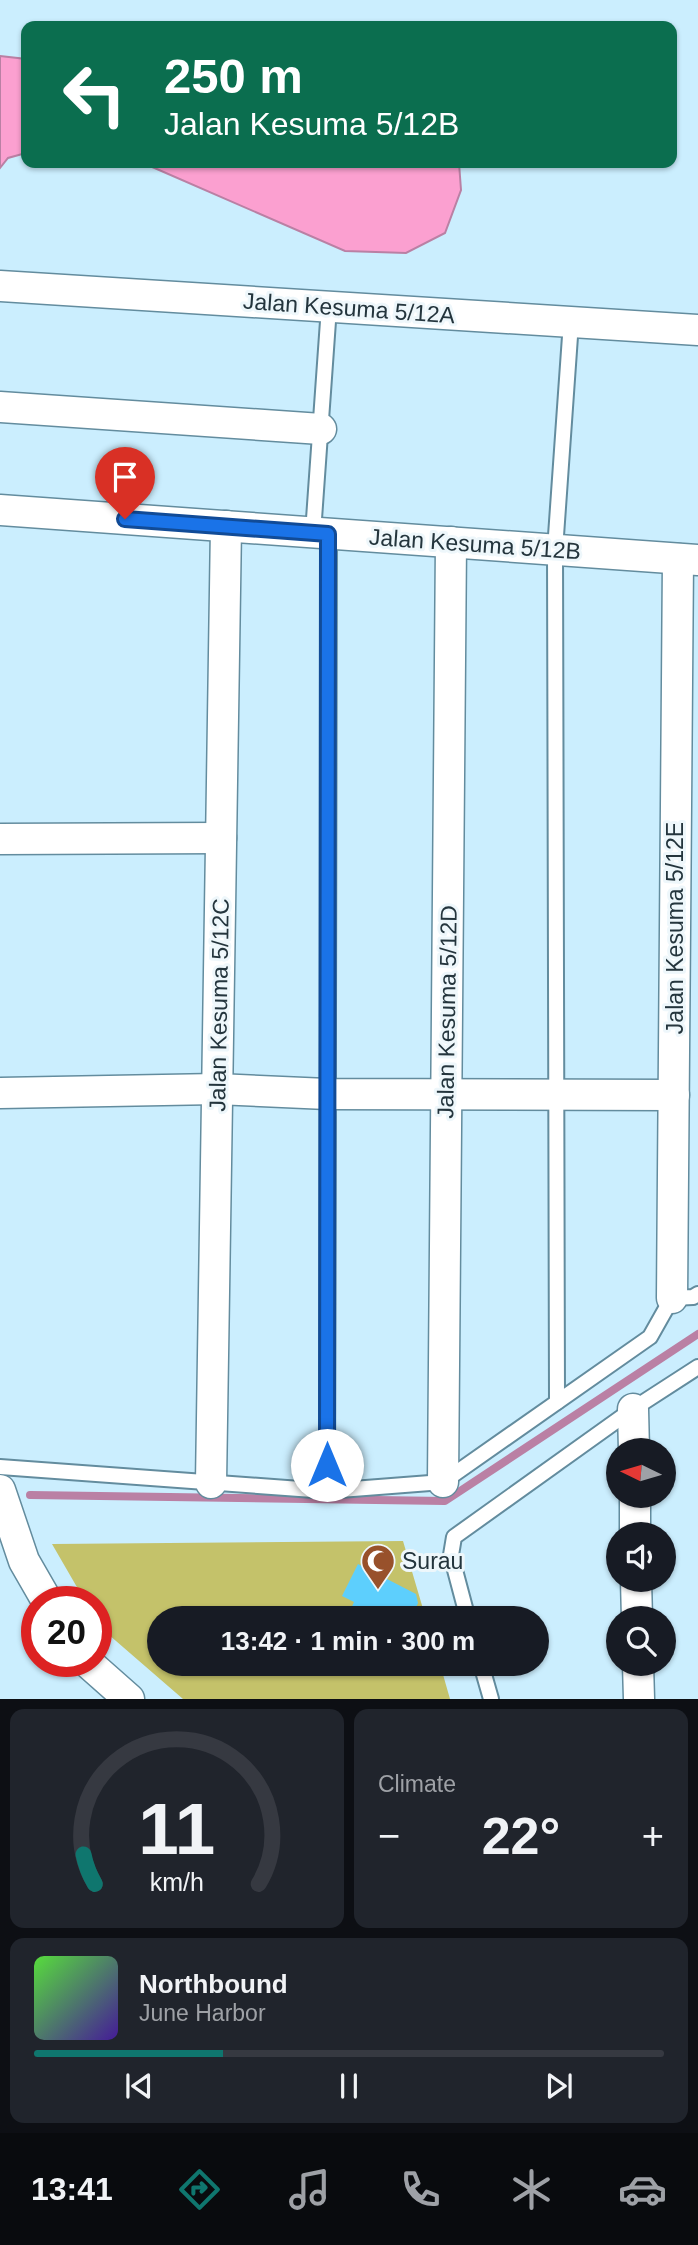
<!DOCTYPE html>
<html lang="en">
<head>
<meta charset="utf-8">
<style>
	:root { --surface:#171b24; --page:#20242c; --text:#f1f3f6; --muted:#9ea1a6; --line:#363941; --accent:#0f766e }
	body { margin:0; font-family:Arial,sans-serif; background:var(--page); color:var(--text); height:100vh; display:flex; flex-direction:column; font-size:26px; white-space:nowrap }
	* { box-sizing:border-box; margin:0 }
	p { font-size:23px; color:var(--muted) }
	.icon { flex:none; width:38px; height:38px; fill:none; stroke:currentColor; stroke-width:2; stroke-linecap:round; stroke-linejoin:round }
	.map { position:relative; height:1699px; overflow:hidden }
	.side { display:flex; flex-direction:column; gap:10px; padding:10px; background:#0d0f14; flex:1 }
	.side>* { flex:none }
	.guide { position:absolute; left:21px; top:21px; width:656px; height:147px; border-radius:14px; box-shadow:0 2px 5px #0004; background:#0b6e4f; color:#fff; overflow:hidden }
	.needle { width:46px; rotate:275deg }
	.controls { position:absolute; left:606px; top:1438px; display:grid; gap:14px }
	.controls a { display:grid; place-items:center; width:70px; height:70px; border-radius:50%; background:var(--surface); box-shadow:0 2px 5px #0004; font-size:35px }
	.speed { position:absolute; left:21px; top:1586px; display:flex; gap:14px; font-size:35px; font-weight:700; text-align:center }
	.speed>* { display:grid; place-content:center; width:91px; height:91px; border-radius:50%; background:var(--surface); box-shadow:0 2px 5px #0004; line-height:1 }
	.speed .limit { border:10px solid #d22; background:#fff; color:#111 }
	.pin { position:absolute; display:grid; place-items:center; width:60px; height:60px; color:#fff; margin:-72px -30px; border-radius:50% 50% 50% 0; rotate:-45deg; box-shadow:0 0 7px #0007 }
	.pin .icon { rotate:45deg }
	.me { position:absolute; width:77px; margin:-38px; rotate:0deg; stroke-linejoin:round; filter:drop-shadow(0 0 5px #0008) }
	.turn { display:flex; align-items:center; gap:24px; height:147px; padding:0 28px; font-size:32px }
	.turn .icon { width:91px; height:91px; stroke-width:2.5 }
	.turn b { display:block; font-size:49px; line-height:60px }
	.big { font-size:52px; font-weight:700; line-height:1.1 }
	.side .tile { flex:1; display:flex; flex-direction:column; justify-content:center; gap:10px; min-width:0; padding:0 24px; border-radius:14px; background:var(--page) }
	.side .dial { align-items:center; gap:0 }
	.dial svg { height:182px; overflow:visible; fill:none; stroke:var(--line); stroke-width:7; stroke-linecap:round; text-anchor:middle }
	.dial text { fill:var(--text); stroke:none }
	.song { display:flex; align-items:center; gap:21px }
	.cover { width:84px; height:84px; border-radius:10px; background:linear-gradient(135deg,hsl(110 70% 55%),hsl(260 70% 35%)) }
	.played { height:7px; border-radius:4px; background:linear-gradient(90deg,var(--accent) 30%,var(--line) 30%) }
	.keys { display:flex; justify-content:space-around; direction:ltr }
	.heat { display:flex; justify-content:space-between; align-items:center; font-size:38px; direction:ltr }
	.side .tiles { flex:1; display:grid; gap:10px; grid-template-columns:1fr 1fr }
	.tile:last-child { grid-column:span 2 }
	.trip { position:absolute; left:147px; top:1606px; width:402px; height:70px; border-radius:35px; background:var(--surface); box-shadow:0 2px 5px #0004; font-weight:700; line-height:70px; text-align:center }
	.dock { display:flex; height:112px; justify-content:space-around; align-items:center; background:#090b0e; color:var(--muted) }
	.dock .icon { width:49px; height:49px }
	.dock .current { color:var(--accent) }
	.dock b { font-size:32px; color:var(--text) }
	.map>svg:first-child { display:block }
	.green { fill:#c4c26a }
	.water { fill:#fba0d0; stroke:#ba80a4; stroke-width:2 }
	.lines { fill:none; stroke-linecap:round; stroke-linejoin:round }
	.stream { stroke:#ba80a4; stroke-width:8 }
	.building { fill:#5dcffd }
	.service-casing { stroke:#638c9e; stroke-width:18 }
	.minor-casing { stroke:#638c9e; stroke-width:33 }
	.service { stroke:#fff; stroke-width:14 }
	.minor { stroke:#fff; stroke-width:30 }
	.route-casing { stroke:#114b97; stroke-width:18 }
	.route { stroke:#1a73e8; stroke-width:12 }
	.labels { text-anchor:middle; stroke-width:6; stroke-linejoin:round; paint-order:stroke }
	.street-label { font-size:23px; fill:#24353d; stroke:#eef7fb }
	.poi-label { font-size:23px; fill:#24353d; stroke:#eef7fb; text-anchor:start }
</style>
</head>
<body>
<div class="map">
<svg width="698" height="1699" viewBox="0 0 698 1699">
	<rect width="100%" height="100%" fill="#cbeefe"/>
	<polygon class="green" points="403,1541 426,1619 159,1619 159,1664 440,1664 450,1699 183,1699 101,1628 96,1620 96,1601 85,1601 52,1544"/>
	<g class="water">
		<polygon points="0,56 26,59 26,153 8,158 0,168"/>
		<polygon points="143,163 459,163 461,190 445,233 406,253 345,251"/>
	</g>
	<g class="lines">
		<polyline class="stream" points="30,1495 445,1501 698,1334"/>
	</g>
	<polygon class="building" points="358,1564 416,1594 418,1603 411,1619 391,1619 366,1607 361,1619 349,1613 354,1602 342,1596"/>
	<g class="lines">
		<g class="service-casing">
			<g id="service">
				<polyline points="313,533 329,307"/>
				<polyline points="557,1402 555,550 571,322"/>
				<polyline points="0,1467 327,1491 443,1482 650,1337 672,1298 693,1297 698,1294"/>
				<polyline points="327,1491 329,534"/>
				<polyline points="468,1619 451,1555 454,1537 633,1409 698,1367"/>
				<polyline points="481,1664 491,1699"/>
			</g>
		</g>
		<g class="minor-casing">
			<g id="minor">
				<polyline points="0,286 698,330"/>
				<polyline points="0,407 321,429"/>
				<polyline points="0,510 698,560"/>
				<polyline points="0,839 221,838"/>
				<polyline points="0,1093 217,1089 327,1094 674,1095"/>
				<polyline points="672,1298 678,559"/>
				<polyline points="633,1409 634,1451"/>
				<polyline points="443,1482 451,542"/>
				<polyline points="211,1483 226,526"/>
				<polyline points="0,1490 24,1561 47,1601"/>
				<polyline points="635,1496 635,1535"/>
				<polyline points="636,1580 637,1619"/>
				<polyline points="86,1661 129,1699"/>
				<polyline points="638,1664 639,1699"/>
			</g>
		</g>
		<use href="#service" class="service"/>
		<use href="#minor" class="minor"/>
	</g>
	<g class="lines">
		<g class="route-casing">
			<polyline id="route" points="125,519 328,534 327,1465"/>
		</g>
		<use href="#route" class="route"/>
	</g>
	<defs>
		<g id="mosque-pin" transform="scale(1.75)"><path d="M0 17L-7.5 6A9.5 9.5 0 1 1 7.5 6Z" fill="#98512b" stroke="#eef7fb"/><path d="M3.5-4.9A6 6 0 1 0 3.5 4.9A5 5 0 1 1 3.5-4.9Z" fill="#fff"/></g>
	</defs>
	<g fill-rule="evenodd">
		<use href="#mosque-pin" x="378" y="1561"/>
	</g>
	<g class="labels">
		<g class="street-label">
			<text transform="translate(349 308) rotate(4)" y="8">Jalan Kesuma 5/12A</text>
			<text transform="translate(475 544) rotate(4)" y="8">Jalan Kesuma 5/12B</text>
			<text transform="translate(675 928) rotate(-90)" y="8">Jalan Kesuma 5/12E</text>
			<text transform="translate(219 1005) rotate(-89)" y="8">Jalan Kesuma 5/12C</text>
			<text transform="translate(447 1012) rotate(-89)" y="8">Jalan Kesuma 5/12D</text>
		</g>
		<g class="poi-label">
			<text x="402" y="1569">Surau</text>
		</g>
	</g>
</svg>
<div class="controls">
<a><svg class="needle" viewBox="-14 -14 28 28"><path d="M0-13l5 13h-10z" fill="#e53935"/><path d="M0 13l5-13h-10z" fill="#9ea1a6"/></svg></a>
<a><svg class="icon" aria-label="sound" viewBox="0 0 24 24"><path d="M4 9h4l5-4v14l-5-4H4zM17 9q2 3 0 6"/></svg></a>
<a><svg class="icon" aria-label="search" viewBox="0 0 24 24"><circle cx="10" cy="10" r="6"/><path d="M15 15l6 6"/></svg></a>
</div>
<div class="speed"><div class="limit">20</div></div>
<div class="pin" style="left:125px;top:519px;background:#d93025"><svg class="icon" aria-label="arrive" viewBox="0 0 24 24"><path d="M6 21V4h12l-3 4 3 4H6"/></svg></div>
<svg class="me" style="left:327px;top:1465px" viewBox="-20 -20 40 40"><circle r="19" fill="#fff"/><path d="M0-13L10 11 0 6-10 11z" fill="#1a73e8"/></svg>
<div class="trip">13:42 · 1 min · 300 m</div>
<div class="guide">
<div class="turn"><svg class="icon" aria-label="left" viewBox="0 0 24 24"><path d="M17 20v-9H6M10 6l-5 5 5 5"/></svg><div><b>250 m</b>Jalan Kesuma 5/12B</div></div>
</div>
</div>
<section class="side">
<div class="tiles">
<div class="tile dial"><svg viewBox="0 0 100 80">
<path d="M14 69A42 42 0 1 1 86 69"/>
<path d="M14 69A42 42 0 0 1 9 56" stroke="#0f766e"/>
<text x="50" y="56" font-size="32" font-weight="700">11</text>
<text x="50" y="72" font-size="11">km/h</text>
</svg></div>
<div class="tile"><p>Climate</p>
<div class="heat"><a>−</a><b class="big">22°</b><a>+</a></div>
</div>
<div class="tile">
<div class="song"><i class="cover"></i><div><b>Northbound</b><p>June Harbor</p></div></div>
<div class="played"></div>
<div class="keys"><svg class="icon" aria-label="previous" viewBox="0 0 24 24"><path d="M18 5L8 12l10 7zM5 5v14"/></svg><svg class="icon" aria-label="pause" viewBox="0 0 24 24"><path d="M8 5v14M16 5v14"/></svg><svg class="icon" aria-label="next" viewBox="0 0 24 24"><path d="M6 5l10 7-10 7zM19 5v14"/></svg></div>
</div>
</div>
</section>
<nav class="dock">
<b>13:41</b>
<svg class="icon current" aria-label="directions" viewBox="0 0 24 24"><path d="M12 3l9 9-9 9-9-9zM9 14v-3h6M13 9l2 2-2 2"/></svg>
<svg class="icon" aria-label="music" viewBox="0 0 24 24"><path d="M9 18V5l10-2v13"/><circle cx="6" cy="18" r="3"/><circle cx="16" cy="16" r="3"/></svg>
<svg class="icon" aria-label="phone" viewBox="0 0 24 24"><path d="M5 4h4l2 5-3 2q2 4 5 5l2-3 5 2v4C11 20 4 13 5 4z"/></svg>
<svg class="icon" aria-label="climate" viewBox="0 0 24 24"><path d="M12 3v18M4 7l16 10M4 17L20 7"/></svg>
<svg class="icon" aria-label="car" viewBox="0 0 24 24"><path d="M5 17H2v-5l4-1 3-4h7l3 4 3 1v5h-3M9 17h6M6 11h13"/><circle cx="7" cy="17" r="2"/><circle cx="17" cy="17" r="2"/></svg>
</nav>
</body>
</html>
